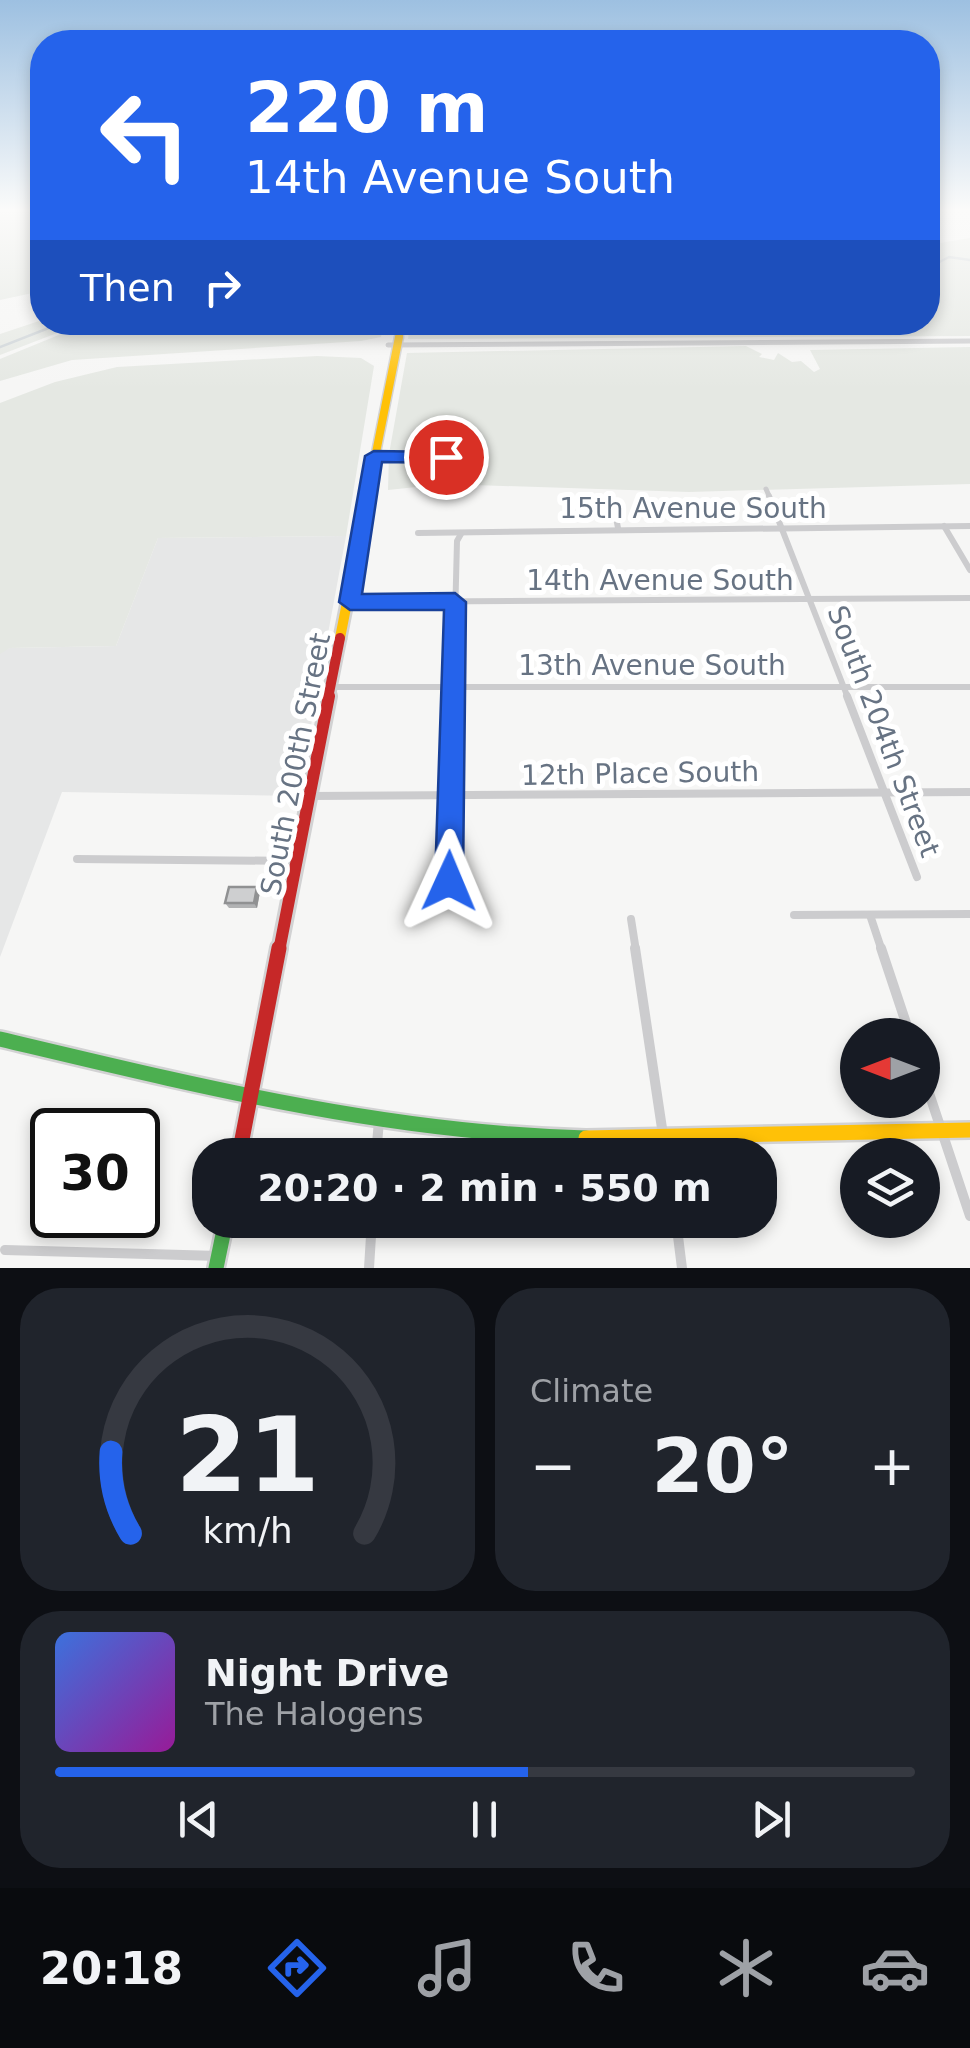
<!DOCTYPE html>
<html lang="en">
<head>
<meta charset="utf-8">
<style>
	:root { --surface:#171b24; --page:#20242c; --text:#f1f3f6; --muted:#9ea1a6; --line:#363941; --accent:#2563eb }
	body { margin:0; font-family:"DejaVu Sans",sans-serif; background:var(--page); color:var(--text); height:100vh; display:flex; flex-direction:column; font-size:38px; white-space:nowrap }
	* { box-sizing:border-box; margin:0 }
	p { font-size:32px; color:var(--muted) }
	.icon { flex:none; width:55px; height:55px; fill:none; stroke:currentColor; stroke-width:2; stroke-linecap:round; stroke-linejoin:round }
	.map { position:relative; height:1268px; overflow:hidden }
	.details { display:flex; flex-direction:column; gap:20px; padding:20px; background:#0d0f14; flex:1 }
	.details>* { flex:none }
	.top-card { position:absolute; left:30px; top:30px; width:910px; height:305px; border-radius:40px; box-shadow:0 5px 15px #0003; background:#2563eb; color:#fff; overflow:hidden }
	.needle { width:65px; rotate:270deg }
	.tools { position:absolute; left:840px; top:1018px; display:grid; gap:20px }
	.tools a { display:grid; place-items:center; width:100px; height:100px; border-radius:50%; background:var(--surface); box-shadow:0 5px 15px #0003; font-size:50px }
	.speed { position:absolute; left:30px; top:1108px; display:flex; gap:20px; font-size:50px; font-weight:700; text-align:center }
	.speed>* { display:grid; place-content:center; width:130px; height:130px; border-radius:50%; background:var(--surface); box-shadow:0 5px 15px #0003; line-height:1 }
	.speed .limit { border:5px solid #111; border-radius:15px; background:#fff; color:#111 }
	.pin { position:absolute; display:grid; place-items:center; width:85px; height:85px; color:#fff; margin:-42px; border:5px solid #fff; border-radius:50%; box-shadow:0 2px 10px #0007 }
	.me { position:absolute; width:110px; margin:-55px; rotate:1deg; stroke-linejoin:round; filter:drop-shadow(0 0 8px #0008) }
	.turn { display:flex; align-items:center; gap:35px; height:210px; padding:0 50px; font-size:45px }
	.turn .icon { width:130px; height:130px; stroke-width:2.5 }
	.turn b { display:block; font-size:70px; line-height:85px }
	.then { display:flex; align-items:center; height:95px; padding:0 50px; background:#0003; gap:20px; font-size:38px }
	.big { font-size:75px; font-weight:700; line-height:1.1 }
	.details .tile { flex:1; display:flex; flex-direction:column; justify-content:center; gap:15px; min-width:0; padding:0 35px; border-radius:40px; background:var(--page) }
	.details .dial { align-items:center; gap:0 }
	.dial svg { height:260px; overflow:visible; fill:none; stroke:var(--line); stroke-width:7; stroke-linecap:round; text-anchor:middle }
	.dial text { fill:var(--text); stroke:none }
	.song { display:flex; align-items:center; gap:30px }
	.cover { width:120px; height:120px; border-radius:15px; background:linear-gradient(135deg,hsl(220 70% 55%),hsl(300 70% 35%)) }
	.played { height:10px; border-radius:5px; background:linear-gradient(90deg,var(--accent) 55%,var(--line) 55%) }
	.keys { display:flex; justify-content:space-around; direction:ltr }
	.heat { display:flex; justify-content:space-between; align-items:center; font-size:55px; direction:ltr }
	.details .tiles { flex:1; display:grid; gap:20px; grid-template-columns:1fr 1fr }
	.tile:last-child { grid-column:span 2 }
	.trip { position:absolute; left:192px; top:1138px; width:585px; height:100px; border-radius:40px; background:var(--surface); box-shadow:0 5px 15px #0003; font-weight:700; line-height:100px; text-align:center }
	.tab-bar { display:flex; height:160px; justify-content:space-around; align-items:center; background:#090b0e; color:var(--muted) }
	.tab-bar .icon { width:70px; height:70px }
	.tab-bar .selected { color:var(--accent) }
	.tab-bar b { font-size:45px; color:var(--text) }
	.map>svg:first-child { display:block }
	.built { fill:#e6e7e7 }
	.green { fill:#e5e8e3 }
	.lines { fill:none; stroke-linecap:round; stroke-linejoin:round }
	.stream { stroke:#ccd2d6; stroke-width:2.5 }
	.fast-casing { stroke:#d2d2d3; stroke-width:20 }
	.slow-far3-casing { stroke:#d2d2d3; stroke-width:9 }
	.slow-far2-casing { stroke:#d2d2d3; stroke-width:11 }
	.slow-far1-casing { stroke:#d2d2d3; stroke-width:15 }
	.slow-casing { stroke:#d2d2d3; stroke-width:20 }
	.jam-far2-casing { stroke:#d2d2d3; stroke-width:15 }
	.jam-far1-casing { stroke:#d2d2d3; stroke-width:18 }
	.jam-casing { stroke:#d2d2d3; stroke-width:20 }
	.street-far3 { stroke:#ccccce; stroke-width:5 }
	.street-far2 { stroke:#ccccce; stroke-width:6 }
	.street-far1 { stroke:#ccccce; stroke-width:8 }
	.street { stroke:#ccccce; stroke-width:10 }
	.fast { stroke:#4caf50; stroke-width:15 }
	.slow-far3 { stroke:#ffc107; stroke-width:6 }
	.slow-far2 { stroke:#ffc107; stroke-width:8 }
	.slow-far1 { stroke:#ffc107; stroke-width:10 }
	.slow { stroke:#ffc107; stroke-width:15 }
	.jam-far2 { stroke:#c62828; stroke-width:10 }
	.jam-far1 { stroke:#c62828; stroke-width:12 }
	.jam { stroke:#c62828; stroke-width:15 }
	.wall { fill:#b1b2b3 }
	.shaded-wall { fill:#909192 }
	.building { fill:#cecfd0; stroke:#909192; stroke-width:2.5 }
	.route { fill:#2563eb; stroke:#184099; stroke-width:2.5 }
	.labels { text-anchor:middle; stroke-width:10; stroke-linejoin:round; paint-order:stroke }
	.street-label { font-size:28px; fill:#677383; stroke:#fff }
</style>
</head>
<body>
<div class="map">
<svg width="970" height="1268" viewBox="0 0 970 1268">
	<rect width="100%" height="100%" fill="#f6f6f5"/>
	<polygon class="built" points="346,536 298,796 62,792 0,957 0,652 10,648 116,646 158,538"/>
	<g class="green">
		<polygon points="0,212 42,212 42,291 0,300"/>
		<polygon points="970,238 970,336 408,339 410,322 656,322 661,331 667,322 928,322 928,245"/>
		<polygon points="42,320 83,323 0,355 0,334"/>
		<polygon points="88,323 88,322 384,323 381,337 361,341 72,360 0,381 0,359"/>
		<polygon points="746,346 762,354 759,357 774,360 778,353 792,362 801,361 814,372 820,369 810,350 970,347 970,484 689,492 445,484 388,490 389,454 407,353"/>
		<polygon points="317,356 361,358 374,366 346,536 158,538 116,646 10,648 0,654 0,403 55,382 117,367"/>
	</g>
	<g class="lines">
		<g class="stream">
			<polyline points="928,268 949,257 970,260"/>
			<polyline points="0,347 64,322"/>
		</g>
		<g class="fast-casing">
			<g id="fast">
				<path d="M0 1039C194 1085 386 1133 586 1138"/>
				<polyline points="216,1268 226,1220"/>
			</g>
		</g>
		<g class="slow-far3-casing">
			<polyline id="slow-far3" points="399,339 402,322"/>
		</g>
		<g class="slow-far2-casing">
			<polyline id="slow-far2" points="367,498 399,337"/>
		</g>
		<g class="slow-far1-casing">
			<polyline id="slow-far1" points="340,638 368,496"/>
		</g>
		<g class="slow-casing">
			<polyline id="slow" points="586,1138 970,1130"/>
		</g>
		<g class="jam-far2-casing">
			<polyline id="jam-far2" points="328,698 340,638"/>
		</g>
		<g class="jam-far1-casing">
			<polyline id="jam-far1" points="279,951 329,696"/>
		</g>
		<g class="jam-casing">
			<polyline id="jam" points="239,1155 279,948"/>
		</g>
		<g class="street-far3">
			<polyline points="388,345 970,341"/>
			<polyline points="375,456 446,457"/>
			<polyline points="766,489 770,498"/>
		</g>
		<g class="street-far2">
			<polyline points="612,496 618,528"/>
			<polyline points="769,496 848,698"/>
			<polyline points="944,526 970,570"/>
			<polyline points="418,533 970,526"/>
			<polyline points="350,602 970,598"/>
			<polyline points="334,687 970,687"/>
			<polyline points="453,698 457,541 461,534"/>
		</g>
		<g class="street-far1">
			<polyline points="847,696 917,877"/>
			<polyline points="311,796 970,792"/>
			<polyline points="77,859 297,861"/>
			<polyline points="449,881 453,696"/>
			<polyline points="794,915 970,914"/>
			<polyline points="870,915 882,951"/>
			<polyline points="631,919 636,951"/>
		</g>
		<g class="street">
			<polyline points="635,948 666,1155"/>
			<polyline points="881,948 910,1035"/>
			<polyline points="922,1072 970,1216"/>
			<polyline points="376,1155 379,1121"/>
			<polyline points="676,1220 682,1268"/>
			<polyline points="5,1250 219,1256"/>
			<polyline points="369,1268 372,1220"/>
		</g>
		<use href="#fast" class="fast"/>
		<use href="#slow-far3" class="slow-far3"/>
		<use href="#slow-far2" class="slow-far2"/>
		<use href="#slow-far1" class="slow-far1"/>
		<use href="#slow" class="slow"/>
		<use href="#jam-far2" class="jam-far2"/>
		<use href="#jam-far1" class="jam-far1"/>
		<use href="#jam" class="jam"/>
	</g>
	<polygon class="wall" points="260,892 257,908 229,908 225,903"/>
	<polygon class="shaded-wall" points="257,887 260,892 257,908 254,903"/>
	<polygon class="building" points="229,887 257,887 254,903 225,903"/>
	<linearGradient id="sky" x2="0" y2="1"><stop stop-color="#9dc0e1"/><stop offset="0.54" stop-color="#fbfbfa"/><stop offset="1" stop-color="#fbfbfa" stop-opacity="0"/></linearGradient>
	<rect width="970" height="389" fill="url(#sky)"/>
	<polygon class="route" points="374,451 446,452 455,457 446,463 382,462 362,594 455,593 466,602 463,881 459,891 449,895 439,891 435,881 444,610 350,610 339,602 365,456"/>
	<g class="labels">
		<g class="street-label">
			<text x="693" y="518">15th Avenue South</text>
			<text x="660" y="590">14th Avenue South</text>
			<text x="652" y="675">13th Avenue South</text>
			<text transform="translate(884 731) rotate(69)" y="10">South 204th Street</text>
			<text transform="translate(295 764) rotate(-79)" y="10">South 200th Street</text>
			<text transform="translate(640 773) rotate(-1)" y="10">12th Place South</text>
		</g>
	</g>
</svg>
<div class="tools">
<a><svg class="needle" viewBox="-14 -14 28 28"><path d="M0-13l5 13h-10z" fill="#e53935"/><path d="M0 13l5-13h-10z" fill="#9ea1a6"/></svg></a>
<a><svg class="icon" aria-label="layers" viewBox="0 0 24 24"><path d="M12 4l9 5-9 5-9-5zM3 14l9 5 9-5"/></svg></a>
</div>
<div class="speed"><div class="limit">30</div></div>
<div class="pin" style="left:446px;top:457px;background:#d93025"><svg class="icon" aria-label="arrive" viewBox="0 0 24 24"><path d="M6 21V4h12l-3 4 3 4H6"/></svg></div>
<svg class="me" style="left:449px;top:881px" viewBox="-20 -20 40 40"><path d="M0-17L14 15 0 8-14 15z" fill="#2563eb" stroke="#fff" stroke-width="4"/></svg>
<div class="trip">20:20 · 2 min · 550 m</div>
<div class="top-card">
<div class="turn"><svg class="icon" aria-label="left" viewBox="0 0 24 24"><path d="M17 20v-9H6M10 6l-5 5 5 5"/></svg><div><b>220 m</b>14th Avenue South</div></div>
<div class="then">Then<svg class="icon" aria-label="right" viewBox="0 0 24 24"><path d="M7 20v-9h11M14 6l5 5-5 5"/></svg></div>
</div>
</div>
<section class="details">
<div class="tiles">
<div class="tile dial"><svg viewBox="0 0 100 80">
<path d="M14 69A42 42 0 1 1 86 69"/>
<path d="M14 69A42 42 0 0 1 8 44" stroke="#2563eb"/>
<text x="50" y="56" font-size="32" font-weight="700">21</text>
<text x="50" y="72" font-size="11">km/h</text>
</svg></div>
<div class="tile"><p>Climate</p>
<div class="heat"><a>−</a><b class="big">20°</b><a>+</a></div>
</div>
<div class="tile">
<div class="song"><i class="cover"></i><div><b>Night Drive</b><p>The Halogens</p></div></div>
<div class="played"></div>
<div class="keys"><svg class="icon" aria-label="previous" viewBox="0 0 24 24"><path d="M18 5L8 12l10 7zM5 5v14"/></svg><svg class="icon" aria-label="pause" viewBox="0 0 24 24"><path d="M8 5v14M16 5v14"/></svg><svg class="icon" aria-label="next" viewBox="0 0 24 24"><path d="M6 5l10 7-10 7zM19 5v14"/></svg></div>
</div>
</div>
</section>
<nav class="tab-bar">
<b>20:18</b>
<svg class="icon selected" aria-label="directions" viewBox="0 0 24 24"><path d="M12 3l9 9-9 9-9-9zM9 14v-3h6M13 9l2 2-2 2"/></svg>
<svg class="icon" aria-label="music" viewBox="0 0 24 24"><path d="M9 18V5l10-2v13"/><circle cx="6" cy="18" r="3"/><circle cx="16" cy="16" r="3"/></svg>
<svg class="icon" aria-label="phone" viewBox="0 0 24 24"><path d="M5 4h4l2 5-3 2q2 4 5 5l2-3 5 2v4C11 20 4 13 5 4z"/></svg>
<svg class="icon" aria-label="climate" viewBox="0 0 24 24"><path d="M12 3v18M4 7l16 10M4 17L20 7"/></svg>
<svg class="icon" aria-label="car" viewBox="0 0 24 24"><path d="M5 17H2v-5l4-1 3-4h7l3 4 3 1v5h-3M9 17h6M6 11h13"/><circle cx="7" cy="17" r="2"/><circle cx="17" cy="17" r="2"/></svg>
</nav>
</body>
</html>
